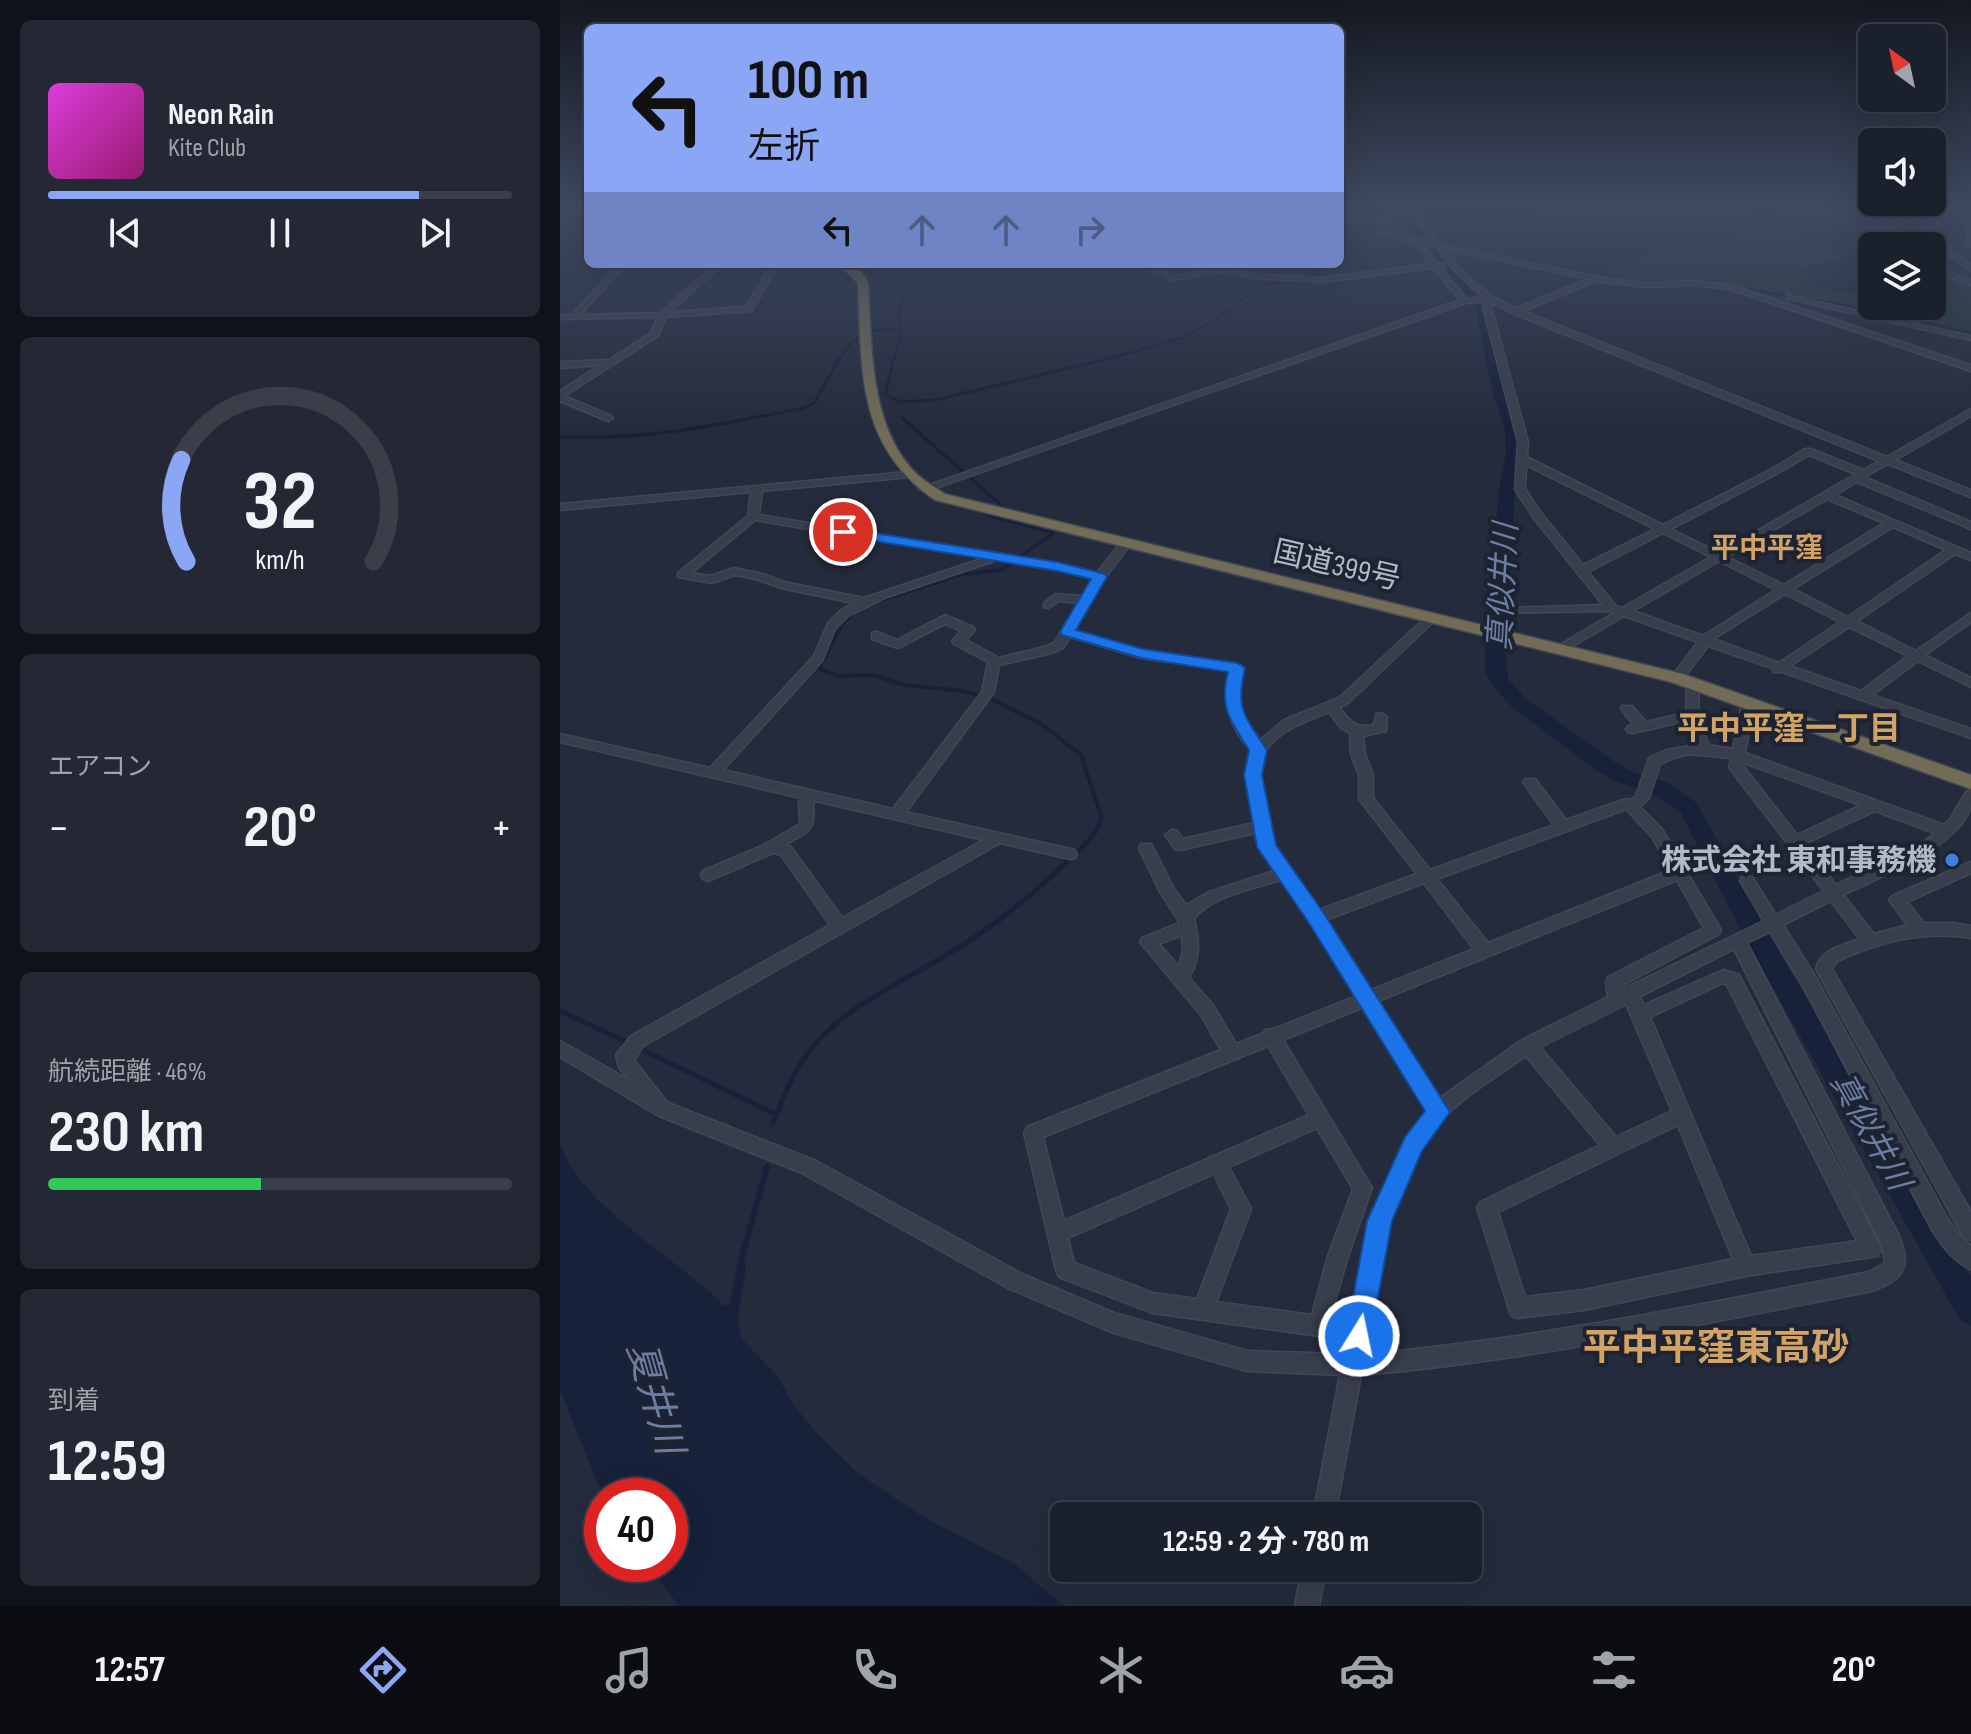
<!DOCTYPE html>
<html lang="ja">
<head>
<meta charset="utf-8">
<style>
	:root { --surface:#1b202d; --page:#242835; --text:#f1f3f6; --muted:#a0a3aa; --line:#393e49; --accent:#8ba6f5 }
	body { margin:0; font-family:"Sofia Sans Condensed","Noto Sans JP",sans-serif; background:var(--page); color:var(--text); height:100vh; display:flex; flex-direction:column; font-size:30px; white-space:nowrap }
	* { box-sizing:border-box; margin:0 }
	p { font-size:26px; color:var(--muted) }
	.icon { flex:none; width:44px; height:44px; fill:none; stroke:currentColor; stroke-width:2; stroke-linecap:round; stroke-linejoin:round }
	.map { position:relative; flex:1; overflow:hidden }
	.drawer { display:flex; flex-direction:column; gap:20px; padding:20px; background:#0f1219; width:560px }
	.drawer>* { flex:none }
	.banner { position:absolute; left:24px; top:24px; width:760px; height:244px; border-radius:12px; box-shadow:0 8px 32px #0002,0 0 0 2px var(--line); background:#8ba6f5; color:#111; overflow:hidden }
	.needle { width:52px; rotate:327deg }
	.fabs { position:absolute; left:1298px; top:24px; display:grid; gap:16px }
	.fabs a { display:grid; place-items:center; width:88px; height:88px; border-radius:12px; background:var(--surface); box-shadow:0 8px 32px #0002,0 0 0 2px var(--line); font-size:40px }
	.speed { position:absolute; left:24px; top:1478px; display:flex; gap:16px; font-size:40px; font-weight:700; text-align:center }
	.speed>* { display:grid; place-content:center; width:104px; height:104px; border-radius:50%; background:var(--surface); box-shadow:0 8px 32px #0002,0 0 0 2px var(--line); line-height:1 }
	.speed .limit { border:12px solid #d22; background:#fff; color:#111 }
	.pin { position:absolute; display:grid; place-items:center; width:68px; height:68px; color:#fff; margin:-34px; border:4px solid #fff; border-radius:50%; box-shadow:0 2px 8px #0007 }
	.me { position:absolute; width:88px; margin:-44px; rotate:10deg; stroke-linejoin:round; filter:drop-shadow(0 0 6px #0008) }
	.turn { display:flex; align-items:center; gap:28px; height:168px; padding:0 32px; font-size:36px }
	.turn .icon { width:104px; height:104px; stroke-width:2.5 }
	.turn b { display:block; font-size:56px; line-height:68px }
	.lanes { display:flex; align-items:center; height:76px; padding:0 32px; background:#0003; justify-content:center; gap:40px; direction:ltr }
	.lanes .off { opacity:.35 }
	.big { font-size:60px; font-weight:700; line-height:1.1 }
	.drawer .card { flex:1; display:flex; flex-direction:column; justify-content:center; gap:12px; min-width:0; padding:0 28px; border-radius:12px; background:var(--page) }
	.drawer .dial { align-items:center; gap:0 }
	.dial svg { height:208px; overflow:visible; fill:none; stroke:var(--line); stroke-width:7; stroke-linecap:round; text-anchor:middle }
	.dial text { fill:var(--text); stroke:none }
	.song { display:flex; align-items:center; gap:24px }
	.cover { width:96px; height:96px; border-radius:12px; background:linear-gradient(135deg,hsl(300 70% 55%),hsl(320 70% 35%)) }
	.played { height:8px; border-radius:4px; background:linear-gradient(90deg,var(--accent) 80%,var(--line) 80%) }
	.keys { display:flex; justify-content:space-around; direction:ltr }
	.heat { display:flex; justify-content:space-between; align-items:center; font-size:44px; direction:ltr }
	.charge { height:12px; border-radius:6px; background:linear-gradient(90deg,#34c759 46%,var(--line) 0) }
	.trip { position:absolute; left:490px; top:1502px; width:432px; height:80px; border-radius:12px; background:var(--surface); box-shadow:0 8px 32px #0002,0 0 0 2px var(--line); font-weight:700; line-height:80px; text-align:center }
	.dock { display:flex; height:128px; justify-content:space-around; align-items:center; background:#0b0d12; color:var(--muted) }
	.dock .icon { width:56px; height:56px }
	.dock .active { color:var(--accent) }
	.dock b { font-size:36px; color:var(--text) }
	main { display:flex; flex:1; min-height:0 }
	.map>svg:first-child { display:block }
	.green { fill:#26373d }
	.water { fill:#17213a }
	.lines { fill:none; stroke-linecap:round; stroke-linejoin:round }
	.stream-far4 { stroke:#17213a; stroke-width:2 }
	.stream-far3 { stroke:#17213a; stroke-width:3 }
	.stream-far2 { stroke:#17213a; stroke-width:4 }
	.stream-far1 { stroke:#17213a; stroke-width:5 }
	.stream { stroke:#17213a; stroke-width:6 }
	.river { fill:#17213a; fill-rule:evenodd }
	.minor-casing { stroke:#414755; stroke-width:3 }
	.highway-casing { stroke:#404654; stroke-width:3 }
	.minor { fill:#383e4c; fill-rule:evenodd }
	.highway { fill:#726b55; fill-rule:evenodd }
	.route { fill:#1a73e8; stroke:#114b97; stroke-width:2 }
	.shop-dot { fill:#3f7fe0; stroke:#1d2331; stroke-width:3 }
	.labels { text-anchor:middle; stroke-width:8; stroke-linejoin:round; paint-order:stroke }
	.far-quarter-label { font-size:28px; font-weight:bold; fill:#d2a364; stroke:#1d2331 }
	.street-label { font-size:30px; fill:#b4b9c8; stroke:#1d2331 }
	.poi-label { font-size:30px; font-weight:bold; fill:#b4b9c8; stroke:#1d2331; text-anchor:end }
	.water-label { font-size:32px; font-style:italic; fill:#6d7ea6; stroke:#1d2331 }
	.neighbourhood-label { font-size:32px; font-weight:bold; fill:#d2a364; stroke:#1d2331 }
	.near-neighbourhood-label { font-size:38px; font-weight:bold; fill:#d2a364; stroke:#1d2331 }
	.near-water-label { font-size:38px; font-style:italic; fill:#6d7ea6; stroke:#1d2331 }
</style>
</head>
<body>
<main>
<section class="drawer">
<div class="card">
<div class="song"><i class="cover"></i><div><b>Neon Rain</b><p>Kite Club</p></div></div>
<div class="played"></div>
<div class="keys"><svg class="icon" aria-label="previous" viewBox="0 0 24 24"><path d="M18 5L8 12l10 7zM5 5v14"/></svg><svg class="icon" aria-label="pause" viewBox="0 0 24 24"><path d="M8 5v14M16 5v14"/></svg><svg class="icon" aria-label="next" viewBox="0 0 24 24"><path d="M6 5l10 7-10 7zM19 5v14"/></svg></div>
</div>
<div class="card dial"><svg viewBox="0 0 100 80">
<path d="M14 69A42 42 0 1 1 86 69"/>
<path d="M14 69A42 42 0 0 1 12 30" stroke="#8ba6f5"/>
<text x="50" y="56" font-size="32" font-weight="700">32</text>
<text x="50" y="72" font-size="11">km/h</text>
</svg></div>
<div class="card"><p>エアコン</p>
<div class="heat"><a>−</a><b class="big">20°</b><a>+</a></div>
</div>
<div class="card"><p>航続距離 · 46%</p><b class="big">230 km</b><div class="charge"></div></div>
<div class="card"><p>到着</p><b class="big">12:59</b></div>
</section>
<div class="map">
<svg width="1411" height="1606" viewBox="0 0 1411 1606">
	<rect width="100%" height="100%" fill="#242b3c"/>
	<g class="green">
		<path d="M987 204H1205C1170 230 1121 226 1078 229 1062 230 1045 238 1029 236 1011 234 993 225 976 218Z"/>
		<path d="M1225 204H1299L1268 217 1263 230 1230 241 1231 244 1282 252 1286 256 1239 269 1248 276 1244 284 1271 290 1312 294V306H1372V272L1388 269 1411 281V331L1315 310 1137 278 1080 280 1046 275C1062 250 1173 244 1205 227 1213 223 1220 211 1225 204Z"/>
	</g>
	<path class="water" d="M0 1141C14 1202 121 1260 163 1305H169L181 1250 186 1267 177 1322 181 1338 218 1377 234 1406 257 1433 299 1474 362 1516 456 1565 504 1606H119L88 1564H110V1496H43L0 1390Z"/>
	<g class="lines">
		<g class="stream-far4">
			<polyline points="780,231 796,227 822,231"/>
			<polyline points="835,233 856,238"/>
			<polyline points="883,244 1061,280"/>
			<polyline points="302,264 312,274 341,287 342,304 338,312 342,329 334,360"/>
			<polyline points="1073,281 1109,282"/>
			<polyline points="1133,281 1275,303 1411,335"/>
			<path d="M278 360C300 330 305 329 342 329"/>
			<polyline points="544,360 622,338 670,311 698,285 752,280 756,264"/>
		</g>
		<g class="stream-far3">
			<polyline points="334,358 325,394 340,402 376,400 551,358"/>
			<polyline points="342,418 441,505 438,508"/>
			<path d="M0 437C89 440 158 425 244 408L254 403 280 358"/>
			<polyline points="429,516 493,533 453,562"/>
		</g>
		<g class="stream-far2">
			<polyline points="315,602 402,574 442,570 456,560"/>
			<polyline points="293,613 282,624 260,665 261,670 279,676 312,675 345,685 403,691 431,699 481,724 521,755 541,816 540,824"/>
		</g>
		<g class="stream-far1">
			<polyline points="0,1011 67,1042"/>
			<polyline points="79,1048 215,1114"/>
			<path d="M213 1123C222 1100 231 1077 245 1057 279 1009 335 986 383 957 426 932 465 902 500 868 513 855 535 839 540 822"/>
		</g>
		<polyline class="stream" points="182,1257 207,1167"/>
		<polygon class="river" points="827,204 838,204 865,229 893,270 928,310 946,389 959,430 962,456 955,490 945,652 948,679 966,699 1053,761 1073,772 1106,782 1137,803 1198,916 1411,1278 1411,1325 1400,1320 1180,929 1121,813 1090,792 1057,782 1037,771 952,707 929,681 925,671 925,652 939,490 946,456 945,430 932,389 916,311 885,274 857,233"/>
		<g class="minor-casing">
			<g id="minor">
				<polygon points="21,204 28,206 0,219 0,214"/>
				<path d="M839 204H846L858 216 880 244 1039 277 1086 283 1134 281 1171 285 1411 365V371L1170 289 1134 285 1086 287 1036 281 963 311 1327 457 1411 409V416L1335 460 1411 490V497L1328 464 1304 477 1411 522V529L1297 482 1275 495 1411 553V560L1395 554 1297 621 1356 651 1411 613V622L1365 655 1411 678V687L1358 661 1312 695 1411 729V738L1222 672H1214L1212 668 1148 646 1121 681H1113L1111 678 1138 642 1064 616 1001 653H993L991 650 1054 613 1051 611 940 613 938 611 944 608 1043 605 973 517 955 489 958 442 923 307 924 302 906 303 367 491 358 489 900 300 873 268 762 282 693 278 661 272 612 280 577 264H587L613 276 661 268 693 274 762 278 870 264 856 243 817 232 820 230 872 242 853 219 799 223 785 228 782 226 798 219 850 215ZM864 244 876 247 896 272 923 297 907 299 881 268H885V264H877ZM884 249 1029 279 956 308C925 296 904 274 884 249ZM932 303 952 313 1319 461 1303 470 1251 449H1245L1212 469 1103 525 967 457 968 442 931 307ZM1249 455 1296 474 1159 553 1111 529 1218 473ZM966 465 1095 529 1023 565 981 513 965 489ZM1267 499 1324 523 1224 585 1167 557ZM1333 527 1386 550 1288 617 1233 589ZM1103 533 1151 557 1062 608 1056 606 1028 572ZM1159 561 1216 590 1143 636 1073 611ZM1225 594 1280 622 1219 663 1153 639ZM1289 627 1348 656 1301 691 1230 666Z"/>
				<polygon points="1355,204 1361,204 1353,218 1328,228 1323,242 1327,246 1319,246 1316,242 1323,225 1348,216"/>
				<path d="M1370 204H1376C1374 233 1388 250 1411 265V270C1384 257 1367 234 1370 204Z"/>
				<polygon points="1411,213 1411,247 1407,245 1408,215"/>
				<polygon points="58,264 66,264 20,315 100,313 155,264 163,264 110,312 185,307 212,264 220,264 191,311 106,317 98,336 4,396 51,416 53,418 48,421 0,401 0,391 41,365 0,368 0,362 49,360 91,333 98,317 0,319 0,315 12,315"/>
				<polygon points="1372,267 1411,280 1411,285 1372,271"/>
				<polygon points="1227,295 1411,336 1411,340 1230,299 1227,299"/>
				<path d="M347 472 350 473V477L202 491 199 515 497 563 537 573 562 541H570L571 543 545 578 514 630 582 651 681 665 683 668C675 695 679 721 698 742L724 720 779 698 868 615H876V619L787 704 779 707C790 722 796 729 814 725L816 714 821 713 827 717 826 731 803 736 805 754 813 775V798L870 870 994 825 965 785 963 782 965 779H975L1006 820 1063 800 1072 799 1076 796 1089 758 1107 750 1135 745 1128 726 1117 723 1073 733 1068 732 1066 729 1068 726 1074 725 1061 709 1062 706H1072L1086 722 1117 715 1126 717 1127 683 1133 679 1139 683 1138 721 1149 745 1173 749 1182 703 1188 699 1194 703 1185 753 1384 825 1390 819 1406 792 1411 790C1411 796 1411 803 1410 809 1396 848 1321 876 1283 895L1314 934 1348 925 1329 900 1332 896 1411 862V873L1347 902 1364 923H1393L1411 926V938C1362 930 1321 942 1277 961L1272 969 1411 1212V1240L1404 1238 1256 969C1260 949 1283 945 1300 939L1271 901 1223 925 1256 978 1386 1216 1399 1235 1411 1246V1269C1393 1262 1382 1245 1372 1230L1244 988 1210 932 1187 943 1339 1236C1353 1270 1342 1279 1312 1291 1142 1324 974 1360 801 1375L775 1516H753L780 1375 687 1371 554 1333 448 1288 242 1173 99 1116 0 1057V1041L69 1080 59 1067 56 1055 71 1036 270 925 221 855 213 853 148 881 143 879 141 875 143 871 204 845 240 824 239 801 241 798 0 742V734L150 768 254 656 268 623 280 611 294 603 221 588 196 579 175 575 152 583 118 577V573L188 516 191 492 0 510V504ZM195 520 424 558 304 598 224 582 203 574 174 568 151 576 131 573ZM437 560 497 569 533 579 523 596 496 594 484 603V607L488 608 499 601 519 603 494 643 484 647 439 658 406 640 415 630 413 627 385 615 337 640 316 632 312 633V639L338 648 385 624 401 631 392 641 394 644 428 662 422 692 333 809 163 770 262 661 275 629 288 616 327 597ZM510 637 581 658 670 671C661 700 670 728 690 750L686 775 694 823 623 839 617 831 612 830 605 835 615 849 620 850 695 833 703 855 714 871 649 892 626 905 614 889 591 844H581L579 848 600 892 620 923 582 938 580 942 641 1015 661 1050 467 1127 464 1133 496 1270 499 1277 593 1313 759 1336 766 1333 788 1256 812 1188 723 1040 804 1007 869 1111C810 1180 801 1269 784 1354L687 1351 554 1313 462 1274 256 1161 111 1104 106 1101 74 1060 83 1046 440 843 510 859 515 858 517 854 515 850 510 849 346 812 434 692 439 665 492 653 503 648ZM769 712 782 729 790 733 791 754 799 775V799L857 874 759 910 733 874 731 869C723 864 716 854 713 844 706 828 694 766 705 751 720 730 746 721 769 712ZM1130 754 1171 758 1169 767 1171 770 1264 891 1216 915 1192 877H1182L1180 881 1204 921 1063 989V985L1159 934 1161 930 1128 874 1127 868 1124 867 1102 829 1080 807 1089 798 1100 764 1116 757ZM1184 763 1301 805 1237 835 1183 766ZM256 801 424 840 282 918 231 847 224 845C248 832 256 832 253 803ZM1066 809 1092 837 1111 870 928 943 877 879ZM1315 811 1375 833 1367 840 1276 885 1244 844ZM721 880 751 921 797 996 714 1029 705 1030 704 1033 676 1044 653 1005 629 978C641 957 639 941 634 918 654 895 693 889 721 880ZM1117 880 1144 928 1048 977 1046 982 1048 997 962 1040 880 1098 818 1001ZM864 883 914 949 811 990 766 920ZM622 935 623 950 619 967 599 944ZM1174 949 1322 1244 1325 1263 1309 1272C1142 1304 975 1339 805 1354 820 1271 827 1171 892 1110 914 1089 942 1073 966 1056L1040 1145 920 1202 917 1208 951 1315 958 1318 1024 1310 1186 1276 1318 1256 1321 1249 1318 1242 1179 975 1163 970 1084 1005 1079 997ZM1163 983 1167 985 1297 1241 1191 1256 1090 1017ZM1066 1004 1112 1111 1056 1137 980 1047ZM708 1046 749 1115 504 1221 483 1137ZM1118 1125 1173 1259 1024 1290 965 1297 938 1212ZM757 1128 793 1189 768 1256 752 1315 656 1302 691 1209 669 1167ZM654 1174 671 1209 637 1299 593 1293 514 1263 508 1238Z"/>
				<polygon points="742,1568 766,1568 759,1606 735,1606"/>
			</g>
		</g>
		<g class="highway-casing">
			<path id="highway" d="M279 264C293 264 302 270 308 283 312 346 309 430 359 476 367 483 377 488 385 494L1123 674 1411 775V789L1111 682 375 500C296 446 302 370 298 283Z"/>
		</g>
		<use href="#minor" class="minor"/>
		<use href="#highway" class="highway"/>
	</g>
	<linearGradient id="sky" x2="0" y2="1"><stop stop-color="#141821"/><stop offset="0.48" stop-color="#3f4a61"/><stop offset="1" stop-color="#3f4a61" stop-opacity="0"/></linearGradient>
	<rect width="1411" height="429" fill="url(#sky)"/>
	<path class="route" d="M283 528 497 562 545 574 547 577 516 630 583 649 677 663 685 668C675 710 685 716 707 750L702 775 716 845 763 912 890 1112 862 1151 832 1221 809 1346 799 1350 790 1346 786 1336 807 1221 845 1137 865 1111 749 923 697 847 684 775 689 750C670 720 659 708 668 672L581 658 502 635 500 632 531 579 497 571 278 535V529Z"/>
	<circle class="shop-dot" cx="1392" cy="860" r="8"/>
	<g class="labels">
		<g class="far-quarter-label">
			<text x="1207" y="557">平中平窪</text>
		</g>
		<g class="street-label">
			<text transform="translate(777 565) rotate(13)" y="10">国道399号</text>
		</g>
		<g class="poi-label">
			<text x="1376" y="870">株式会社 東和事務機</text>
		</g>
		<g class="water-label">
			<text transform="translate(942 587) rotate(-87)" y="11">真似井川</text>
			<text transform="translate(1311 1131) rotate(61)" y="11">真似井川</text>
		</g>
		<g class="neighbourhood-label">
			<text x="1229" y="739">平中平窪一丁目</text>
		</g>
		<g class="near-neighbourhood-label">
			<text x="1156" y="1360">平中平窪東高砂</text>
		</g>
		<g class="near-water-label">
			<text transform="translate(96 1398) rotate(74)" y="13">夏井川</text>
		</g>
	</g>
</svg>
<div class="fabs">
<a><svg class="needle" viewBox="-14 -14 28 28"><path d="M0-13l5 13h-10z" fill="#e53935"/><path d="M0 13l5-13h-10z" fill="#a0a3aa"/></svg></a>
<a><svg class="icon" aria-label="sound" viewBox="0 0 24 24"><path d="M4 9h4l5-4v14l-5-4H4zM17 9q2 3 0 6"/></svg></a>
<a><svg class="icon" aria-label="layers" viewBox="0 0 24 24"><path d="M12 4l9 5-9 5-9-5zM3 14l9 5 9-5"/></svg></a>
</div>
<div class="speed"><div class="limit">40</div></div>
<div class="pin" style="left:283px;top:532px;background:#d93025"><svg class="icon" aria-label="arrive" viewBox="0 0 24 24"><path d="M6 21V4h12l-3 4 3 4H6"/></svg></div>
<svg class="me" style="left:799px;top:1336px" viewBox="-20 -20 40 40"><circle r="17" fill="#1a73e8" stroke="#fff" stroke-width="3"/><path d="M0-11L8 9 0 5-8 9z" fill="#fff"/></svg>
<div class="trip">12:59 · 2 分 · 780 m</div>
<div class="banner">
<div class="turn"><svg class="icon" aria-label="left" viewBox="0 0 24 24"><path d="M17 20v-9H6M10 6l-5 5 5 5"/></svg><div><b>100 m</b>左折</div></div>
<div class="lanes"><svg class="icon" aria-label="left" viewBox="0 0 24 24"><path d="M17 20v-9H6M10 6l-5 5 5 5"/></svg><svg class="icon off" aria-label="ahead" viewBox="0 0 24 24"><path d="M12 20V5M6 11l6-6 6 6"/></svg><svg class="icon off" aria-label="ahead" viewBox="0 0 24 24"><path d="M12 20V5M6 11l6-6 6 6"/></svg><svg class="icon off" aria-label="right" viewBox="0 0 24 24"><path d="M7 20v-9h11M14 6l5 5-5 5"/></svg></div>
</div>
</div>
</main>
<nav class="dock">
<b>12:57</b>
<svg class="icon active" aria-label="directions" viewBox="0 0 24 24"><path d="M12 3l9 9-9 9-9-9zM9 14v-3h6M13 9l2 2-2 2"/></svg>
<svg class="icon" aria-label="music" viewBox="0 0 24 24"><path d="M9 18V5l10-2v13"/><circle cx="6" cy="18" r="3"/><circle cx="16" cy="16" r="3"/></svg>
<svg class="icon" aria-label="phone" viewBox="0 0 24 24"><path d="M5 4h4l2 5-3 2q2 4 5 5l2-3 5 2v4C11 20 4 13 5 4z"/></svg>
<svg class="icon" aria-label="climate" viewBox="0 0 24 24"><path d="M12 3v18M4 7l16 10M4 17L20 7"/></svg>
<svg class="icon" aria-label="car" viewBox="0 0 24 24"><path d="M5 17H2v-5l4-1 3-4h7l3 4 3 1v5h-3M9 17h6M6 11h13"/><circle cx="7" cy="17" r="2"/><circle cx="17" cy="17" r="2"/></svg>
<svg class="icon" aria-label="filters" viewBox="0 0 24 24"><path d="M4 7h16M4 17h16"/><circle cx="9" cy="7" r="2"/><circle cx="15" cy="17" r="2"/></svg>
<b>20°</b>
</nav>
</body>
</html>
